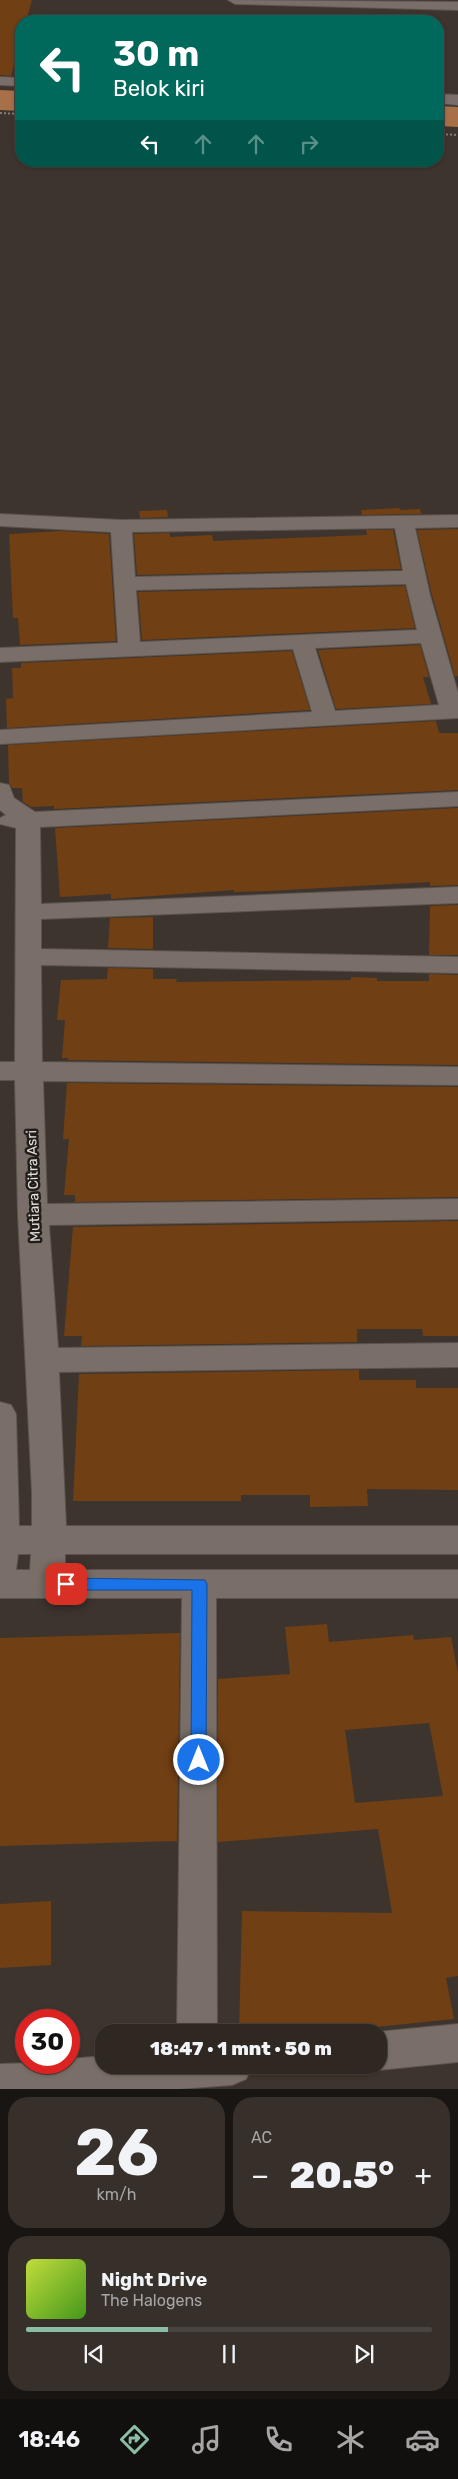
<!DOCTYPE html>
<html lang="id">
<head>
<meta charset="utf-8">
<style>
	:root { --surface:#2e2722; --page:#362f2a; --text:#f1f3f6; --muted:#a7a5a5; --line:#494440; --accent:#8abfa5 }
	body { margin:0; font-family:Rubik,sans-serif; background:var(--page); color:var(--text); height:100vh; display:flex; flex-direction:column; font-size:19px; white-space:nowrap }
	* { box-sizing:border-box; margin:0 }
	p { font-size:16px; color:var(--muted) }
	.icon { flex:none; width:28px; height:28px; fill:none; stroke:currentColor; stroke-width:2; stroke-linecap:round; stroke-linejoin:round }
	.map { position:relative; height:2089px; overflow:hidden }
	.details { display:flex; flex-direction:column; gap:8px; padding:8px; background:#191513; flex:1 }
	.details>* { flex:none }
	.hud { position:absolute; left:15px; top:15px; width:429px; height:152px; border-radius:20px; box-shadow:0 1px 4px #0004,0 0 0 1px var(--line); background:#00695c; color:#fff; overflow:hidden }
	.speed { position:absolute; left:15px; top:2009px; display:flex; gap:10px; font-size:25px; font-weight:700; text-align:center }
	.speed>* { display:grid; place-content:center; width:65px; height:65px; border-radius:50%; background:var(--surface); box-shadow:0 1px 4px #0004,0 0 0 1px var(--line); line-height:1 }
	.speed .limit { border:8px solid #d22; background:#fff; color:#111 }
	.pin { position:absolute; display:grid; place-items:center; width:42px; height:42px; color:#fff; margin:-21px; border-radius:10px; box-shadow:0 2px 8px #0006 }
	.me { position:absolute; width:55px; margin:-28px; rotate:0deg; stroke-linejoin:round; filter:drop-shadow(0 0 4px #0008) }
	.turn { display:flex; align-items:center; gap:18px; height:105px; padding:0 15px; font-size:22px }
	.turn .icon { width:65px; height:65px; stroke-width:2.5 }
	.turn b { display:block; font-size:35px; line-height:42px }
	.lanes { display:flex; align-items:center; height:48px; padding:0 15px; background:#0003; justify-content:center; gap:25px; direction:ltr }
	.lanes .off { opacity:.35 }
	.big { font-size:38px; font-weight:800; line-height:1.1 }
	.details .tile { flex:1; display:flex; flex-direction:column; justify-content:center; gap:8px; min-width:0; padding:0 18px; border-radius:20px; background:var(--page) }
	.details .dial { align-items:center; gap:0 }
	.dial b { font-size:65px; line-height:1 }
	.song { display:flex; align-items:center; gap:15px }
	.cover { width:60px; height:60px; border-radius:8px; background:linear-gradient(135deg,hsl(70 70% 55%),hsl(100 70% 35%)) }
	.played { height:5px; border-radius:2px; background:linear-gradient(90deg,var(--accent) 35%,var(--line) 35%) }
	.keys { display:flex; justify-content:space-around; direction:ltr }
	.heat { display:flex; justify-content:space-between; align-items:center; font-size:28px; direction:ltr }
	.details .tiles { flex:1; display:grid; gap:8px; grid-template-columns:1fr 1fr }
	.tile:last-child { grid-column:span 2 }
	.trip { position:absolute; left:95px; top:2024px; width:292px; height:50px; border-radius:20px; background:var(--surface); box-shadow:0 1px 4px #0004,0 0 0 1px var(--line); font-weight:800; line-height:50px; text-align:center }
	.tabs { display:flex; height:80px; justify-content:space-around; align-items:center; background:#12100e; color:var(--muted) }
	.tabs .icon { width:35px; height:35px }
	.tabs .current { color:var(--accent) }
	.tabs b { font-size:22px; color:var(--text) }
	.map>svg:first-child { display:block }
	.lines { fill:none; stroke-linecap:round; stroke-linejoin:round }
	.river { fill:#a77048; fill-rule:evenodd }
	.building { fill:#713f14; fill-rule:evenodd }
	.minor-casing { stroke:#5a534d; stroke-width:2 }
	.path { stroke:#847c77; stroke-width:2; stroke-dasharray:2 2; stroke-linecap:butt }
	.minor { fill:#796f68; fill-rule:evenodd }
	.route { fill:#1a73e8; stroke:#114b97 }
	.labels { text-anchor:middle; stroke-width:5; stroke-linejoin:round; paint-order:stroke }
	.street-label { font-size:14px; fill:#e5dfdc; stroke:#211d1a }
</style>
</head>
<body>
<div class="map">
<svg width="458" height="2089" viewBox="0 0 458 2089">
	<rect width="100%" height="100%" fill="#3d342e"/>
	<g class="lines">
		<g class="river">
			<polygon points="0,90 21,91 21,111 0,110"/>
			<polygon points="438,106 458,107 458,127 438,126"/>
		</g>
	</g>
	<g class="building">
		<polygon points="0,0 32,0 26,21 21,21 21,39 11,76 0,75"/>
		<polygon points="399,508 400,510 420,509 421,514 362,515 361,510"/>
		<polygon points="167,510 168,517 140,518 139,511"/>
		<polygon points="458,529 458,676 455,676 432,595 417,530"/>
		<polygon points="366,530 393,530 401,569 137,575 134,534 170,533 170,537 212,535 213,541 367,535"/>
		<polygon points="61,531 109,534 116,641 20,645 18,618 13,618 9,534"/>
		<polygon points="405,586 415,628 142,640 138,592"/>
		<polygon points="420,645 429,677 423,677 431,704 336,709 318,650"/>
		<polygon points="292,651 310,710 7,728 6,699 13,698 12,668 21,668 21,663"/>
		<polygon points="436,721 439,733 458,733 458,790 54,809 54,806 31,807 23,802 22,788 12,788 9,783 8,745"/>
		<polygon points="458,808 458,885 430,886 430,882 268,891 234,892 234,890 111,899 111,894 60,897 55,828"/>
		<polygon points="458,905 458,955 429,955 430,906"/>
		<polygon points="153,917 153,949 108,948 110,918"/>
		<polygon points="108,968 153,969 153,979 177,979 176,982 351,980 351,977 377,978 377,981 429,981 429,974 458,975 458,1065 68,1060 68,1058 62,1058 65,1020 57,1020 61,980 107,979"/>
		<polygon points="67,1083 458,1087 458,1197 75,1202 75,1195 64,1195 69,1139 63,1139"/>
		<polygon points="458,1221 458,1336 423,1336 422,1329 357,1329 357,1342 81,1346 82,1336 64,1336 73,1227"/>
		<polygon points="359,1370 359,1380 416,1380 416,1388 458,1388 458,1490 367,1489 368,1506 310,1507 310,1495 241,1495 241,1501 73,1501 79,1374"/>
		<path d="M327 1624 329 1642 413 1635 414 1640 451 1637 458 1673V1976L446 1978 454 2019 376 2027 375 2032H239L242 1911 392 1913 378 1829 218 1842V1679L290 1674 285 1627ZM429 1723 443 1796 355 1803 345 1730Z"/>
		<polygon points="180,1633 177,1841 0,1846 0,1638"/>
		<polygon points="51,1901 51,1965 0,1968 0,1904"/>
	</g>
	<g class="lines">
		<g class="minor-casing">
			<g id="minor">
				<polygon points="228,0 458,2 458,10 235,4"/>
				<polygon points="0,77 21,78 21,86 0,85"/>
				<polygon points="438,94 458,95 458,105 438,103"/>
				<path d="M0 514 121 520 458 515V527L415 528 430 595 458 693V718L0 744V730L312 712 293 649 0 662V648L118 643 111 532 0 526ZM395 528 403 571 135 577 132 532ZM406 584 417 630 140 642 136 590ZM421 643 439 705 335 711 315 648Z"/>
				<path d="M0 783 9 785 14 798 35 812 458 792V806L40 827 41 904 458 887V903L41 919V949L458 957V973L41 965 42 1062 458 1067V1085L43 1081 47 1204 458 1199V1219L49 1225 58 1348 458 1343V1367L59 1372 66 1526H458V1554H65V1570H458V1598H216L217 2032H177L182 1598H0V1402L11 1405 16 1414 19 1526H32V1492L18 1215 15 1080H0V1062H15L16 828 0 824V818L6 815 0 810ZM18 1554H31L30 1570H16Z"/>
				<polygon points="458,2024 458,2062 379,2070 365,2065 379,2065 379,2032 377,2032"/>
				<polygon points="104,2056 104,2065 252,2065 246,2079 232,2085 179,2089 0,2089 0,2064 69,2062 69,2059"/>
			</g>
		</g>
		<g class="path">
			<polyline points="0,113 21,114"/>
			<polyline points="438,134 458,135"/>
		</g>
		<use href="#minor" class="minor"/>
	</g>
	<polygon class="route" points="66,1578 205,1580 207,1584 206,1760 204,1764 199,1766 193,1764 191,1760 192,1590 66,1590 61,1588 59,1584 61,1580"/>
	<g class="labels">
		<g class="street-label">
			<text transform="translate(33 1186) rotate(-92)" y="5">Mutiara Citra Asri</text>
		</g>
	</g>
</svg>
<div class="speed"><div class="limit">30</div></div>
<div class="pin" style="left:66px;top:1584px;background:#d93025"><svg class="icon" aria-label="arrive" viewBox="0 0 24 24"><path d="M6 21V4h12l-3 4 3 4H6"/></svg></div>
<svg class="me" style="left:199px;top:1760px" viewBox="-20 -20 40 40"><circle r="17" fill="#1a73e8" stroke="#fff" stroke-width="3"/><path d="M0-11L8 9 0 5-8 9z" fill="#fff"/></svg>
<div class="trip">18:47 · 1 mnt · 50 m</div>
<div class="hud">
<div class="turn"><svg class="icon" aria-label="left" viewBox="0 0 24 24"><path d="M17 20v-9H6M10 6l-5 5 5 5"/></svg><div><b>30 m</b>Belok kiri</div></div>
<div class="lanes"><svg class="icon" aria-label="left" viewBox="0 0 24 24"><path d="M17 20v-9H6M10 6l-5 5 5 5"/></svg><svg class="icon off" aria-label="ahead" viewBox="0 0 24 24"><path d="M12 20V5M6 11l6-6 6 6"/></svg><svg class="icon off" aria-label="ahead" viewBox="0 0 24 24"><path d="M12 20V5M6 11l6-6 6 6"/></svg><svg class="icon off" aria-label="right" viewBox="0 0 24 24"><path d="M7 20v-9h11M14 6l5 5-5 5"/></svg></div>
</div>
</div>
<section class="details">
<div class="tiles">
<div class="tile dial"><b>26</b><p>km/h</p></div>
<div class="tile"><p>AC</p>
<div class="heat"><a>−</a><b class="big">20.5°</b><a>+</a></div>
</div>
<div class="tile">
<div class="song"><i class="cover"></i><div><b>Night Drive</b><p>The Halogens</p></div></div>
<div class="played"></div>
<div class="keys"><svg class="icon" aria-label="previous" viewBox="0 0 24 24"><path d="M18 5L8 12l10 7zM5 5v14"/></svg><svg class="icon" aria-label="pause" viewBox="0 0 24 24"><path d="M8 5v14M16 5v14"/></svg><svg class="icon" aria-label="next" viewBox="0 0 24 24"><path d="M6 5l10 7-10 7zM19 5v14"/></svg></div>
</div>
</div>
</section>
<nav class="tabs">
<b>18:46</b>
<svg class="icon current" aria-label="directions" viewBox="0 0 24 24"><path d="M12 3l9 9-9 9-9-9zM9 14v-3h6M13 9l2 2-2 2"/></svg>
<svg class="icon" aria-label="music" viewBox="0 0 24 24"><path d="M9 18V5l10-2v13"/><circle cx="6" cy="18" r="3"/><circle cx="16" cy="16" r="3"/></svg>
<svg class="icon" aria-label="phone" viewBox="0 0 24 24"><path d="M5 4h4l2 5-3 2q2 4 5 5l2-3 5 2v4C11 20 4 13 5 4z"/></svg>
<svg class="icon" aria-label="climate" viewBox="0 0 24 24"><path d="M12 3v18M4 7l16 10M4 17L20 7"/></svg>
<svg class="icon" aria-label="car" viewBox="0 0 24 24"><path d="M5 17H2v-5l4-1 3-4h7l3 4 3 1v5h-3M9 17h6M6 11h13"/><circle cx="7" cy="17" r="2"/><circle cx="17" cy="17" r="2"/></svg>
</nav>
</body>
</html>
